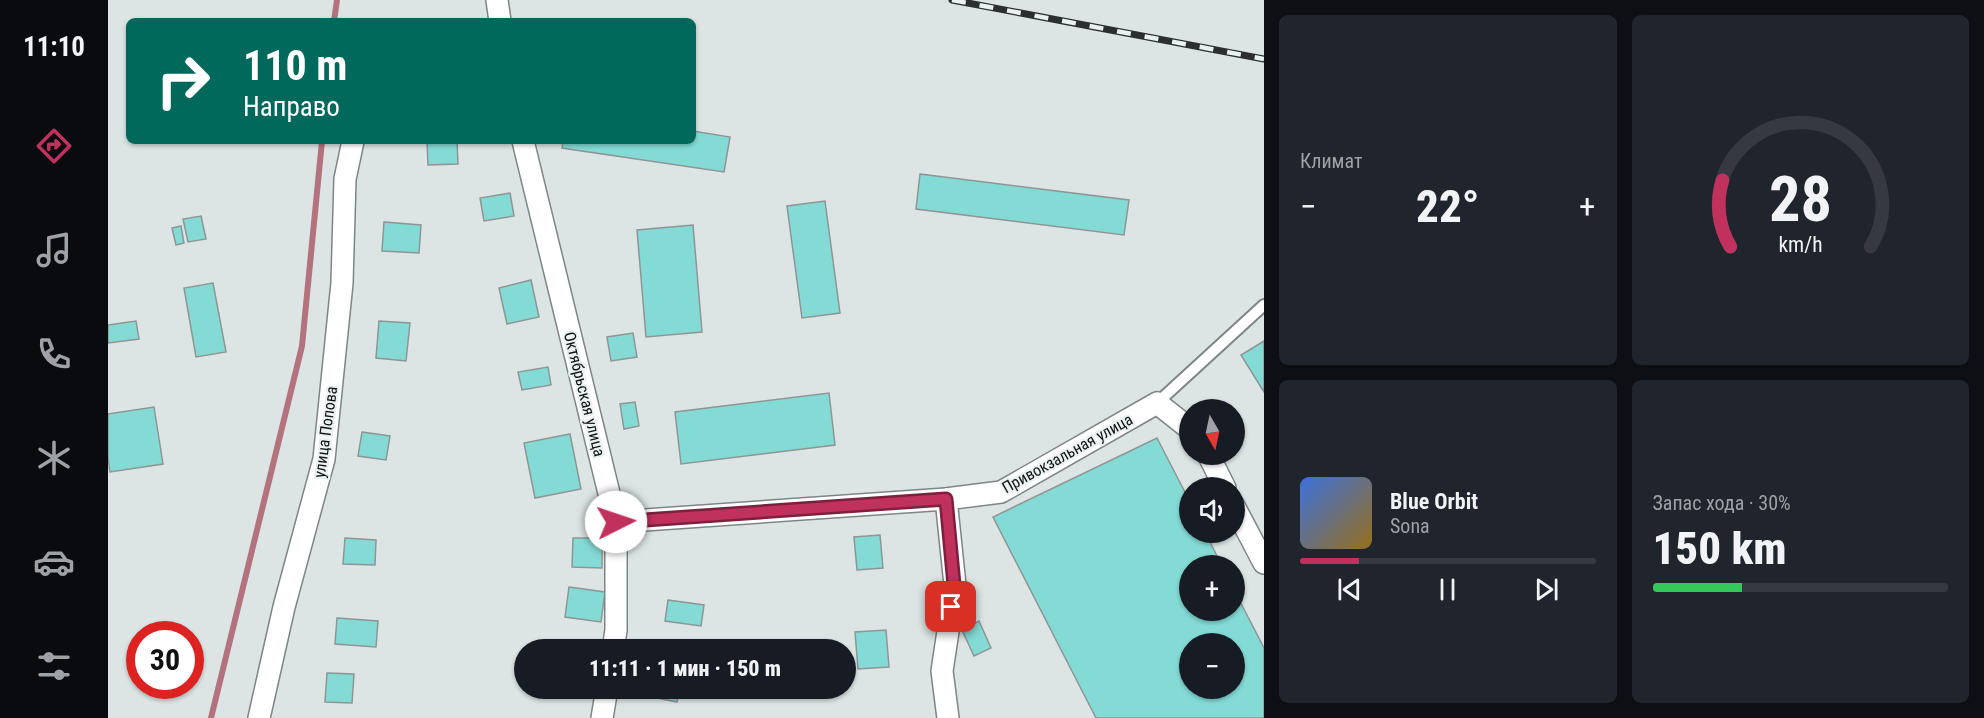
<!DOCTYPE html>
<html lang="ru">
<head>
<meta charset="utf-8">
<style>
	:root { --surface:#171b24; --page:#20242c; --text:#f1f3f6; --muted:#9ea1a6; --line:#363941; --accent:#c0315e }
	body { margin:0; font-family:"Roboto Condensed",sans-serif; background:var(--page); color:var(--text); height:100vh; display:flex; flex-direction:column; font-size:22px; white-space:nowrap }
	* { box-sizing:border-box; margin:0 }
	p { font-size:20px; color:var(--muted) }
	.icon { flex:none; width:33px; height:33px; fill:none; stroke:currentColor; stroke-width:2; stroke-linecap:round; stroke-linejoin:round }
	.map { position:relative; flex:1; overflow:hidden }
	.panel { display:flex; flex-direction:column; gap:15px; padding:15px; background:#0d0f14; width:720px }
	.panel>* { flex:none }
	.guide { position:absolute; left:18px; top:18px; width:570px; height:126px; border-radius:9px; box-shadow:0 2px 4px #0004; background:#00695c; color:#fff; overflow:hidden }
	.needle { width:39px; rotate:171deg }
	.controls { position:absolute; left:1071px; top:399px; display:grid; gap:12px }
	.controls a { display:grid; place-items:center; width:66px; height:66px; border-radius:50%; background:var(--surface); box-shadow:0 2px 4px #0004; font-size:30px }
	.speed { position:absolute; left:18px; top:621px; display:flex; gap:12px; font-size:30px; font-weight:700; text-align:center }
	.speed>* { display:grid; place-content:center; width:78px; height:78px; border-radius:50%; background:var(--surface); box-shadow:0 2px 4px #0004; line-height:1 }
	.speed .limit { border:9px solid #d22; background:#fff; color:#111 }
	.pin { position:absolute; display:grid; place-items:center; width:51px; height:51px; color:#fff; margin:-26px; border-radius:12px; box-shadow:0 3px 9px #0006 }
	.me { position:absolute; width:66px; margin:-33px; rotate:86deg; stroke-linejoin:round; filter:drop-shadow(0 0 4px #0008) }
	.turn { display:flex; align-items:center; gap:21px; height:126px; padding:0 18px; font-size:27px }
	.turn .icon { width:78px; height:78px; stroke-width:2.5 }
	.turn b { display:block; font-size:42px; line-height:51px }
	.big { font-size:45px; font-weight:800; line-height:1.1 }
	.panel .widget { flex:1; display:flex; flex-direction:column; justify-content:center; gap:9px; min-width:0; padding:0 21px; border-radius:9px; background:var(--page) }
	.panel .dial { align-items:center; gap:0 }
	.dial svg { height:156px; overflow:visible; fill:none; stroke:var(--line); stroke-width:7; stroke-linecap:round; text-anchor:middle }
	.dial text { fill:var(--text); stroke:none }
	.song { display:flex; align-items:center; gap:18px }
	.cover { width:72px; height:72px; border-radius:9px; background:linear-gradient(135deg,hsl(220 70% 55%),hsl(40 70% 35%)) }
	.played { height:6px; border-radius:3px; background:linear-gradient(90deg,var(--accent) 20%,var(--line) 20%) }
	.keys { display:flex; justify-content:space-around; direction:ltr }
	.heat { display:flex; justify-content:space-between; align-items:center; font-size:33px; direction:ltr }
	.charge { height:9px; border-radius:4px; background:linear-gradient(90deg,#34c759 30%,var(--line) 0) }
	.panel .tiles { flex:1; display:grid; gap:15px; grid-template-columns:repeat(2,1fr) }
	.trip { position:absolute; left:406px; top:639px; width:342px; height:60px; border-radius:30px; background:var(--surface); box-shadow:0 2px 4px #0004; font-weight:800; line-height:60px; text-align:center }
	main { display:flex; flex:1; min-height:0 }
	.dock { display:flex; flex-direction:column; width:108px; justify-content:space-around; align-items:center; background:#090b0e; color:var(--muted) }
	.dock .icon { width:42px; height:42px }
	.dock .current { color:var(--accent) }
	.dock b { font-size:27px; color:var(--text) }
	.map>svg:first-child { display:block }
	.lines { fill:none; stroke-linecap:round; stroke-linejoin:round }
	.stream { stroke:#b4727f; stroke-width:6 }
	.building { fill:#84dbd6; stroke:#8e9695; stroke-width:1.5; fill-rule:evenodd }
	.service-casing { stroke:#7e8685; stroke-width:14 }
	.minor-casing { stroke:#7e8685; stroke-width:24 }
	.service { stroke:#fff; stroke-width:10 }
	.minor { stroke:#fff; stroke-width:21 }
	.rail-casing { stroke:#2b2f2f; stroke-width:7 }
	.rail { stroke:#eaf2f1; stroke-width:4.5; stroke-dasharray:14; stroke-linecap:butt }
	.route-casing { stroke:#7d203d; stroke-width:15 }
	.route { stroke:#c0315e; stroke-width:10 }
	.labels { text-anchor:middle; stroke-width:4.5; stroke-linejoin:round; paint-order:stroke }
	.street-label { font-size:16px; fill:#101313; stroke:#eaf2f1 }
</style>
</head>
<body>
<main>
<nav class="dock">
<b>11:10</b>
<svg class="icon current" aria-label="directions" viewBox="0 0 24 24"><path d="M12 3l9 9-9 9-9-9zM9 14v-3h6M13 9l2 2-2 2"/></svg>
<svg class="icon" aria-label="music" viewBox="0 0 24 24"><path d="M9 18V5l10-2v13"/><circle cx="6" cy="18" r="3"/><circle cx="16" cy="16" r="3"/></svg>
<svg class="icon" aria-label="phone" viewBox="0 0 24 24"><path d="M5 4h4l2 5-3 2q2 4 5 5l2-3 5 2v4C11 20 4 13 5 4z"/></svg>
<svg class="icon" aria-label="climate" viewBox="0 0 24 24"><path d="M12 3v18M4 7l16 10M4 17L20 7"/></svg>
<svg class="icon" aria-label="car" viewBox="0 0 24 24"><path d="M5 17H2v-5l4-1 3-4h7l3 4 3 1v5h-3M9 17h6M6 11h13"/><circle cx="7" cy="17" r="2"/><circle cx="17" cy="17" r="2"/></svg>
<svg class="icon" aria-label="filters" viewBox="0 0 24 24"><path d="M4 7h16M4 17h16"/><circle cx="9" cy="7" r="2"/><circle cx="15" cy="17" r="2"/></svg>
</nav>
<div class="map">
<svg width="1156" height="718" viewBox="0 0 1156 718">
	<rect width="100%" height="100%" fill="#dce5e4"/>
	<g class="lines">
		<g class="stream">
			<polyline points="226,21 229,0"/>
			<polyline points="103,718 194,346 214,141"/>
		</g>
	</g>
	<g class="building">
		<polygon points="585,131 622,137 616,172 454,148 455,141 585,141"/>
		<polygon points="319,141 349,141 350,164 320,165"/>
		<polygon points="812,174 1021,200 1016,235 808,209"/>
		<polygon points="402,193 406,216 376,221 372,198"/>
		<polygon points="717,201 732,313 694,318 679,206"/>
		<polygon points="93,216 98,239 80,242 75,219"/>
		<polygon points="276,222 313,225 311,253 274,251"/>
		<polygon points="585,225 594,332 538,337 529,230"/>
		<polygon points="73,226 76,243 68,245 64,228"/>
		<polygon points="423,280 431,317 399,324 391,288"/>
		<polygon points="105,283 118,352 88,357 76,288"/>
		<polygon points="28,321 31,339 0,343 0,325"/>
		<polygon points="271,321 302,323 298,361 268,358"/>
		<polygon points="525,333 529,357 503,361 499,337"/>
		<polygon points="1156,341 1156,392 1133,355"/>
		<polygon points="440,367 443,385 414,390 410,372"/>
		<polygon points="721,393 727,445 573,464 567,412"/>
		<polygon points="527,402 531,426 516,429 512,404"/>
		<polygon points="46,407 55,464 2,472 0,458 0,414"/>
		<polygon points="254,432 282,436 278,460 250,456"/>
		<polygon points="462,434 473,489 427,498 416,443"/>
		<path d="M1049 438 1082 502V532H1097L1114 566H1082V610H1126V590L1156 648V718H988L885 517ZM1082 644H1126V688H1082Z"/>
		<polygon points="772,535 775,568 749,570 746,537"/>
		<polygon points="237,538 268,540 267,565 235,564"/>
		<polygon points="465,538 494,538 494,568 464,567"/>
		<polygon points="461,587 497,592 493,622 457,617"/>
		<polygon points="560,600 596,605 593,626 557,621"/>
		<polygon points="229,618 270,621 268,647 227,644"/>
		<polygon points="871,621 883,648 866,656 854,630"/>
		<polygon points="778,630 781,667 750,669 747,632"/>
		<polygon points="219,673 246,674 244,703 217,702"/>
		<polygon points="545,688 572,688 569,702 544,697"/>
	</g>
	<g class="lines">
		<g class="service-casing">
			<polyline id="service" points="1049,403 1156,305"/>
		</g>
		<g class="minor-casing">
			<g id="minor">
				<polyline points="389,0 392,21"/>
				<polyline points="415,141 508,522 508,630 505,650"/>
				<polyline points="1100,454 1117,488"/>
				<polyline points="838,499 847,585 834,671 840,718"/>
				<polyline points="1126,506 1156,563"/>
				<polyline points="508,522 838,499 893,492 1049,403 1082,429"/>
				<polyline points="151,718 176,607 216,459 234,283 237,179 245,141"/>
				<polyline points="494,718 499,688"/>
			</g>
		</g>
		<use href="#service" class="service"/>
		<use href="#minor" class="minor"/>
		<g class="rail-casing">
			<polyline id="rail" points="844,0 1156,59"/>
		</g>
		<use href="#rail" class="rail"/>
	</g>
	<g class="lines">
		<g class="route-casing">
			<polyline id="route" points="508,522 838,499 846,585 843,607"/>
		</g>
		<use href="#route" class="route"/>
	</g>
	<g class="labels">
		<g class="street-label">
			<text transform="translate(477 394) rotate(76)" y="6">Октябрьская улица</text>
			<text transform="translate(217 432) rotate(-82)" y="6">улица Попова</text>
			<text transform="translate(959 453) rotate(-29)" y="6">Привокзальная улица</text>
		</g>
	</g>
</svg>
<div class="controls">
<a><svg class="needle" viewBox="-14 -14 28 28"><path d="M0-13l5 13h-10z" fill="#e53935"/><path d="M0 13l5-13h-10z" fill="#9ea1a6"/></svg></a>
<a><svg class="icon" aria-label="sound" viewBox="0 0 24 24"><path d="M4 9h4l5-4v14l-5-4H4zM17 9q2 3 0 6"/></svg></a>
<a>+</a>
<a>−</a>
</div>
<div class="speed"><div class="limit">30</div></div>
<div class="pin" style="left:843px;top:607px;background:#d93025"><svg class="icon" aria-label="arrive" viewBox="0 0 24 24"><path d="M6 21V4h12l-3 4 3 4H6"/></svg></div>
<svg class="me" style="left:508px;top:522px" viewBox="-20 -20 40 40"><circle r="19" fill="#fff"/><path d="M0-13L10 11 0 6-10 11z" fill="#c0315e"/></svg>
<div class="trip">11:11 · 1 мин · 150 m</div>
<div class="guide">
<div class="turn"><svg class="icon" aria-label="right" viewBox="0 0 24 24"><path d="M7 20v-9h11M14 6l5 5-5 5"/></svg><div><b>110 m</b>Направо</div></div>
</div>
</div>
<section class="panel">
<div class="tiles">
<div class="widget"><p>Климат</p>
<div class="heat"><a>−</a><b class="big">22°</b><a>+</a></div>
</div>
<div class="widget dial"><svg viewBox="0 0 100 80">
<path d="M14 69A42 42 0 1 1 86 69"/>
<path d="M14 69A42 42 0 0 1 10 35" stroke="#c0315e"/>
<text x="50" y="56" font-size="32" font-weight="700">28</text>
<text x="50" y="72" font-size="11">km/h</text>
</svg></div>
<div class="widget">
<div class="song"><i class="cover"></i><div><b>Blue Orbit</b><p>Sona</p></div></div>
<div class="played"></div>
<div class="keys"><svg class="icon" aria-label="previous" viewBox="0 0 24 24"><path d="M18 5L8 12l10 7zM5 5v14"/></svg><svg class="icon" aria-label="pause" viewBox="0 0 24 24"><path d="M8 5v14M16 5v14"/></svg><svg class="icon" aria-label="next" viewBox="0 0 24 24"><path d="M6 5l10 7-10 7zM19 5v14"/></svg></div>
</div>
<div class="widget"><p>Запас хода · 30%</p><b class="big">150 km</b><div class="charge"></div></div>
</div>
</section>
</main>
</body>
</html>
